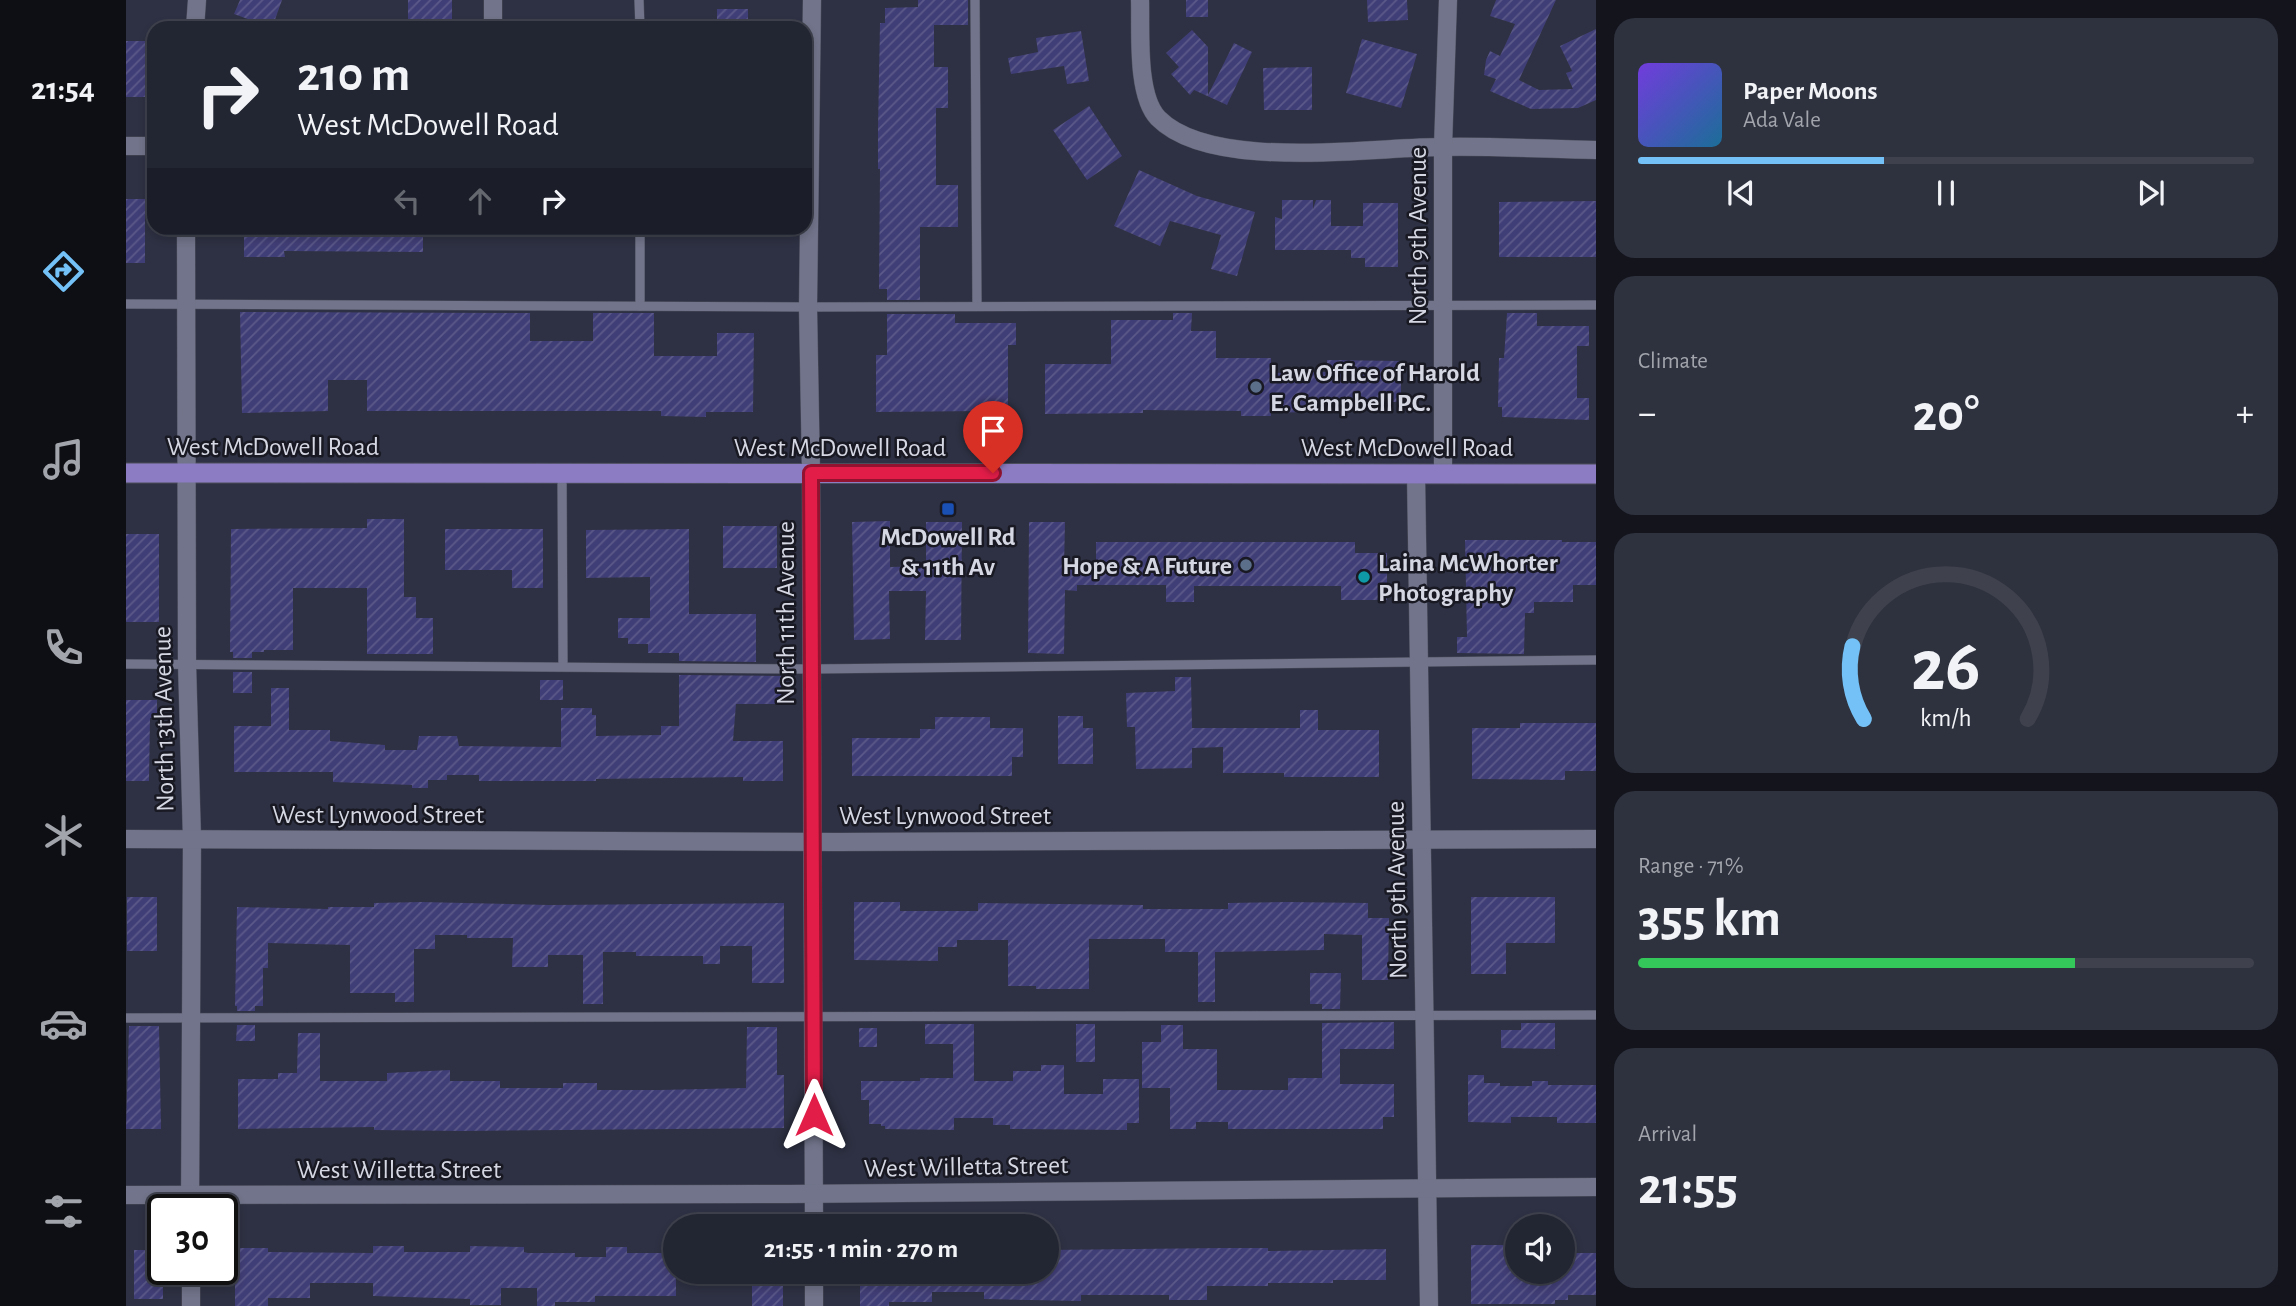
<!DOCTYPE html>
<html lang="en">
<head>
<meta charset="utf-8">
<style>
	:root { --surface:#222532; --page:#2e313e; --text:#f1f3f6; --muted:#a2a5ac; --line:#3f424d; --accent:#73c1f6 }
	body { margin:0; font-family:"Alegreya Sans",sans-serif; background:var(--page); color:var(--text); height:100vh; display:flex; flex-direction:column; font-size:26px; white-space:nowrap }
	* { box-sizing:border-box; margin:0 }
	p { font-size:23px; color:var(--muted) }
	.icon { flex:none; width:38px; height:38px; fill:none; stroke:currentColor; stroke-width:2; stroke-linecap:round; stroke-linejoin:round }
	.map { position:relative; flex:1; overflow:hidden }
	.sheet { display:flex; flex-direction:column; gap:18px; padding:18px; background:#13141c; width:700px }
	.sheet>* { flex:none }
	.banner { position:absolute; left:21px; top:21px; width:665px; height:214px; border-radius:21px; box-shadow:0 4px 10px #0003,0 0 0 2px var(--line); background:#222532; color:var(--text); overflow:hidden }
	.fabs { position:absolute; left:1379px; top:1214px; display:grid; gap:14px }
	.fabs a { display:grid; place-items:center; width:70px; height:70px; border-radius:50%; background:var(--surface); box-shadow:0 4px 10px #0003,0 0 0 2px var(--line); font-size:35px }
	.speed { position:absolute; left:21px; top:1194px; display:flex; gap:14px; font-size:35px; font-weight:700; text-align:center }
	.speed>* { display:grid; place-content:center; width:91px; height:91px; border-radius:50%; background:var(--surface); box-shadow:0 4px 10px #0003,0 0 0 2px var(--line); line-height:1 }
	.speed .limit { border:4px solid #111; border-radius:10px; background:#fff; color:#111 }
	.pin { position:absolute; display:grid; place-items:center; width:60px; height:60px; color:#fff; margin:-72px -30px; border-radius:50% 50% 50% 0; rotate:-45deg; box-shadow:0 0 7px #0007 }
	.pin .icon { rotate:45deg }
	.me { position:absolute; width:77px; margin:-38px; rotate:0deg; stroke-linejoin:round; filter:drop-shadow(0 0 5px #0008) }
	.turn { display:flex; align-items:center; gap:24px; height:147px; padding:0 35px; font-size:32px }
	.turn .icon { width:91px; height:91px; stroke-width:2.5 }
	.turn b { display:block; font-size:49px; line-height:60px }
	.lanes { display:flex; align-items:center; height:66px; padding:0 35px; background:#0003; justify-content:center; gap:35px; direction:ltr }
	.lanes .off { opacity:.35 }
	.big { font-size:52px; font-weight:700; line-height:1.1 }
	.sheet .tile { flex:1; display:flex; flex-direction:column; justify-content:center; gap:10px; min-width:0; padding:0 24px; border-radius:21px; background:var(--page) }
	.sheet .dial { align-items:center; gap:0 }
	.dial svg { height:182px; overflow:visible; fill:none; stroke:var(--line); stroke-width:7; stroke-linecap:round; text-anchor:middle }
	.dial text { fill:var(--text); stroke:none }
	.song { display:flex; align-items:center; gap:21px }
	.cover { width:84px; height:84px; border-radius:10px; background:linear-gradient(135deg,hsl(260 70% 55%),hsl(200 70% 35%)) }
	.played { height:7px; border-radius:4px; background:linear-gradient(90deg,var(--accent) 40%,var(--line) 40%) }
	.keys { display:flex; justify-content:space-around; direction:ltr }
	.heat { display:flex; justify-content:space-between; align-items:center; font-size:38px; direction:ltr }
	.charge { height:10px; border-radius:5px; background:linear-gradient(90deg,#34c759 71%,var(--line) 0) }
	.trip { position:absolute; left:537px; top:1214px; width:396px; height:70px; border-radius:35px; background:var(--surface); box-shadow:0 4px 10px #0003,0 0 0 2px var(--line); font-weight:700; line-height:70px; text-align:center }
	main { display:flex; flex:1; min-height:0 }
	.dock { display:flex; flex-direction:column; width:126px; justify-content:space-around; align-items:center; background:#0e0f14; color:var(--muted) }
	.dock .icon { width:49px; height:49px }
	.dock .selected { color:var(--accent) }
	.dock b { font-size:32px; color:var(--text) }
	.map>svg:first-child { display:block }
	.building { fill:url(#building-hatch) }
	.lines { fill:none; stroke-linecap:round; stroke-linejoin:round }
	.service-casing { stroke:#4c4e5d; stroke-width:10 }
	.minor-casing { stroke:#4c4e5d; stroke-width:19 }
	.primary-casing { stroke:#4c4e5d; stroke-width:21 }
	.service { stroke:#71748a; stroke-width:9 }
	.minor { stroke:#71748a; stroke-width:18 }
	.primary { stroke:#8b7cc3; stroke-width:19 }
	.route-casing { stroke:#92132f; stroke-width:18 }
	.route { stroke:#e11d48; stroke-width:12 }
	.service-dot { fill:#5c6f8a; stroke:#181922; stroke-width:2.5 }
	.transit-dot { fill:#1a4fb4; stroke:#181922; stroke-width:2.5 }
	.culture-dot { fill:#0f9aa8; stroke:#181922; stroke-width:2.5 }
	.labels { text-anchor:middle; stroke-width:5; stroke-linejoin:round; paint-order:stroke }
	.street-label { font-size:26px; fill:#d5d7e3; stroke:#181922 }
	.poi-label { font-size:26px; font-weight:bold; fill:#d5d7e3; stroke:#181922; text-anchor:start }
</style>
</head>
<body>
<main>
<nav class="dock">
<b>21:54</b>
<svg class="icon selected" aria-label="directions" viewBox="0 0 24 24"><path d="M12 3l9 9-9 9-9-9zM9 14v-3h6M13 9l2 2-2 2"/></svg>
<svg class="icon" aria-label="music" viewBox="0 0 24 24"><path d="M9 18V5l10-2v13"/><circle cx="6" cy="18" r="3"/><circle cx="16" cy="16" r="3"/></svg>
<svg class="icon" aria-label="phone" viewBox="0 0 24 24"><path d="M5 4h4l2 5-3 2q2 4 5 5l2-3 5 2v4C11 20 4 13 5 4z"/></svg>
<svg class="icon" aria-label="climate" viewBox="0 0 24 24"><path d="M12 3v18M4 7l16 10M4 17L20 7"/></svg>
<svg class="icon" aria-label="car" viewBox="0 0 24 24"><path d="M5 17H2v-5l4-1 3-4h7l3 4 3 1v5h-3M9 17h6M6 11h13"/><circle cx="7" cy="17" r="2"/><circle cx="17" cy="17" r="2"/></svg>
<svg class="icon" aria-label="filters" viewBox="0 0 24 24"><path d="M4 7h16M4 17h16"/><circle cx="9" cy="7" r="2"/><circle cx="15" cy="17" r="2"/></svg>
</nav>
<div class="map">
<svg width="1470" height="1306" viewBox="0 0 1470 1306">
	<defs>
		<pattern id="building-hatch" width="6" height="6" patternUnits="userSpaceOnUse" patternTransform="scale(1.75)"><rect width="6" height="6" fill="#403e76"/><path d="M-1 1l2-2M0 6l6-6M5 7l2-2" fill="none" stroke="#5b5989"/></pattern>
	</defs>
	<rect width="100%" height="100%" fill="#2e3143"/>
	<g class="building">
		<polygon points="114,0 156,0 146,28 108,14"/>
		<rect x="282" y="0" width="44" height="22"/>
		<polygon points="792,0 842,0 842,25 808,25 808,67 822,67 822,108 810,108 810,185 832,185 832,227 794,227 794,300 761,300 761,289 753,289 754,169 752,169 752,128 754,23 759,23 759,8 792,7"/>
		<rect x="1060" y="0" width="22" height="17"/>
		<polygon points="1241,0 1281,0 1282,20 1242,22"/>
		<polygon points="1370,0 1430,0 1393,80 1413,90 1447,89 1440,73 1446,71 1434,46 1470,29 1470,100 1452,108 1405,109 1364,91 1370,79 1358,75 1360,60 1364,51 1374,56 1389,24 1364,16"/>
		<rect x="591" y="9" width="31" height="19"/>
		<polygon points="1066,30 1082,47 1082,95 1108,43 1126,52 1101,105 1068,90 1064,95 1045,74 1053,67 1040,53"/>
		<polygon points="955,31 963,81 941,84 938,66 885,74 882,58 912,52 910,38"/>
		<polygon points="1236,39 1291,54 1275,108 1220,93"/>
		<rect x="0" y="41" width="27" height="56"/>
		<polygon points="1186,67 1186,110 1138,110 1137,68"/>
		<polygon points="963,106 996,156 961,180 927,130"/>
		<polygon points="1013,170 1071,196 1129,212 1111,276 1085,269 1095,235 1044,221 1034,246 988,226"/>
		<rect x="0" y="199" width="19" height="64"/>
		<polygon points="1156,200 1187,200 1187,209 1190,200 1205,200 1205,226 1237,226 1237,203 1272,203 1272,267 1239,267 1239,258 1225,258 1225,250 1149,250 1149,217 1156,219"/>
		<polygon points="1470,201 1470,257 1373,257 1373,202"/>
		<polygon points="118,228 297,228 297,252 158,251 159,257 118,257"/>
		<polygon points="114,312 404,313 404,341 467,341 467,313 528,313 528,356 591,356 591,333 628,333 627,412 580,412 580,417 535,416 535,411 241,411 241,380 202,380 202,411 116,413"/>
		<polygon points="1047,313 1066,313 1065,331 1090,331 1090,358 1145,358 1145,373 1201,372 1201,360 1275,361 1275,402 1216,402 1216,411 1145,413 1145,416 1115,416 1115,411 1017,410 1017,413 919,414 919,364 985,364 985,320 1047,320"/>
		<polygon points="1381,313 1411,313 1411,326 1463,326 1463,346 1451,346 1451,398 1463,398 1463,420 1376,417 1376,407 1372,407 1373,358 1378,358"/>
		<polygon points="761,314 829,314 829,323 890,323 890,345 882,345 882,415 858,415 858,411 750,412 750,355 761,355"/>
		<polygon points="241,519 278,519 278,597 290,597 290,618 307,618 307,654 241,654 241,588 167,588 167,650 138,650 138,652 126,652 126,658 107,658 107,652 104,652 105,529 241,528"/>
		<polygon points="764,521 764,567 800,566 800,522 836,522 835,640 799,640 800,591 763,591 764,639 728,640 726,522"/>
		<polygon points="903,522 939,522 938,568 970,569 970,542 1229,542 1229,553 1261,553 1261,600 1215,600 1215,586 1068,586 1068,602 1040,602 1040,585 951,585 951,591 939,590 938,654 902,653"/>
		<rect x="597" y="526" width="54" height="42"/>
		<polygon points="319,529 417,529 417,588 386,588 386,570 319,570"/>
		<polygon points="563,529 563,614 630,614 630,662 553,661 553,653 522,653 522,644 502,644 502,638 492,638 492,618 524,618 524,577 460,578 460,530"/>
		<rect x="0" y="534" width="33" height="88"/>
		<polygon points="1339,540 1436,540 1436,542 1470,542 1470,585 1447,585 1447,602 1408,602 1408,613 1399,613 1398,654 1331,653 1331,637 1341,637"/>
		<rect x="107" y="672" width="19" height="21"/>
		<polygon points="553,675 655,676 655,704 610,704 607,741 657,741 657,781 617,781 617,777 470,779 470,781 353,781 353,775 321,775 321,780 302,780 302,788 286,788 286,785 207,782 207,772 108,772 108,726 145,726 145,688 163,688 163,730 204,730 204,741 259,745 259,750 291,750 293,736 331,736 333,746 435,747 435,708 466,708 466,715 470,715 470,736 535,735 535,726 553,726"/>
		<polygon points="1049,677 1065,677 1066,728 1174,728 1174,710 1192,710 1192,730 1253,730 1253,777 1158,777 1158,773 1097,773 1097,747 1066,748 1066,768 1010,769 1009,727 1001,727 1000,693 1049,691"/>
		<rect x="414" y="680" width="23" height="20"/>
		<polygon points="0,700 31,700 31,718 24,718 23,781 0,781"/>
		<polygon points="932,716 957,716 957,728 967,728 967,764 932,764"/>
		<polygon points="809,717 864,717 864,728 897,728 897,757 886,757 886,776 726,776 726,738 794,738 794,729 809,729"/>
		<polygon points="1394,723 1470,723 1470,771 1439,771 1439,780 1346,779 1346,728 1394,728"/>
		<rect x="1" y="897" width="30" height="54"/>
		<polygon points="1345,897 1429,897 1429,943 1380,943 1380,974 1345,974"/>
		<polygon points="295,902 423,905 658,903 658,983 626,983 626,946 594,946 594,964 577,964 577,956 510,956 510,952 477,952 477,1004 457,1004 457,955 422,955 422,967 386,967 387,938 341,938 341,935 309,935 309,949 288,949 288,1002 269,1002 269,993 224,993 224,945 142,943 142,968 137,968 137,1006 129,1006 129,1011 111,1011 111,1006 109,1006 111,907 202,909 202,907 248,907 248,903"/>
		<polygon points="728,902 774,902 774,911 852,911 852,903 1017,905 1017,909 1102,909 1102,903 1162,902 1242,903 1242,918 1263,918 1262,980 1236,980 1236,935 1198,934 1198,950 1089,952 1089,1002 1072,1002 1072,952 1039,952 1039,939 963,939 963,989 910,989 910,986 882,986 882,940 831,940 831,947 812,947 812,961 728,960"/>
		<polygon points="1184,973 1215,973 1214,1009 1196,1009 1196,1004 1184,1004"/>
		<polygon points="1268,1022 1268,1049 1214,1049 1214,1084 1268,1084 1268,1117 1257,1117 1257,1129 1102,1129 1102,1122 1070,1122 1070,1129 1044,1129 1044,1088 1016,1088 1016,1042 1035,1042 1035,1025 1057,1025 1057,1049 1091,1049 1091,1090 1162,1090 1162,1078 1196,1078 1196,1023"/>
		<polygon points="1395,1023 1429,1023 1429,1049 1375,1048 1375,1030 1395,1030"/>
		<polygon points="799,1024 848,1024 848,1081 887,1081 887,1071 915,1071 915,1065 938,1065 938,1094 977,1094 977,1079 1013,1079 1013,1123 1001,1123 1001,1130 884,1129 884,1125 867,1125 867,1118 828,1118 828,1130 759,1129 759,1126 755,1126 755,1124 743,1124 743,1100 735,1100 735,1081 794,1081 794,1078 827,1078 827,1044 799,1044"/>
		<rect x="950" y="1024" width="19" height="38"/>
		<polygon points="111,1025 129,1025 129,1041 110,1041"/>
		<polygon points="3,1026 33,1026 35,1129 0,1129"/>
		<polygon points="621,1027 651,1027 651,1075 658,1075 658,1128 336,1131 248,1130 248,1127 112,1129 112,1079 152,1079 152,1073 171,1073 172,1033 194,1033 194,1081 261,1081 261,1073 324,1070 324,1081 374,1081 374,1088 437,1088 437,1083 471,1083 471,1090 533,1090 620,1088"/>
		<rect x="733" y="1028" width="18" height="19"/>
		<polygon points="1342,1075 1358,1075 1358,1083 1374,1083 1374,1086 1406,1086 1406,1081 1422,1081 1422,1085 1470,1085 1470,1123 1431,1123 1431,1117 1385,1117 1385,1123 1342,1122"/>
		<polygon points="1345,1245 1391,1245 1391,1272 1437,1272 1437,1253 1470,1253 1470,1295 1442,1295 1442,1300 1429,1300 1429,1304 1345,1304"/>
		<polygon points="247,1246 278,1246 278,1252 344,1252 344,1246 398,1247 398,1252 402,1253 449,1253 449,1257 480,1257 480,1247 501,1247 501,1253 550,1253 550,1296 469,1296 469,1302 429,1302 429,1306 411,1306 411,1288 375,1288 375,1305 344,1305 344,1299 247,1296 247,1283 184,1283 184,1298 142,1298 142,1306 109,1306 109,1248 142,1248 142,1252 247,1253"/>
		<polygon points="1096,1248 1142,1248 1142,1251 1260,1249 1260,1280 1207,1280 1207,1283 1142,1283 1142,1286 1081,1286 1081,1300 1043,1300 1043,1295 955,1295 955,1301 858,1299 858,1292 806,1292 806,1302 763,1302 763,1306 734,1306 734,1272 920,1272 920,1250"/>
		<rect x="8" y="1250" width="29" height="49"/>
		<rect x="626" y="1272" width="31" height="34"/>
	</g>
	<g class="lines">
		<g class="service-casing">
			<g id="service">
				<polyline points="513,0 514,28"/>
				<polyline points="849,0 851,305"/>
				<polyline points="514,228 514,306"/>
				<polyline points="0,304 682,307 1470,305"/>
				<polyline points="436,472 437,666"/>
				<polyline points="0,664 685,669 1470,660"/>
				<polyline points="0,1018 1470,1015"/>
			</g>
		</g>
		<g class="minor-casing">
			<g id="minor">
				<polyline points="686,0 682,307 685,473 688,1227"/>
				<path d="M1014 0C1015 31 1010 95 1032 118 1085 172 1244 147 1316 147 1367 146 1419 149 1470 150"/>
				<polyline points="69,28 71,0"/>
				<polyline points="367,28 367,0"/>
				<polyline points="0,146 28,146"/>
				<polyline points="60,228 61,663 66,839 64,1209"/>
				<polyline points="1317,473 1317,147 1322,0"/>
				<polyline points="1290,474 1303,1306"/>
				<polyline points="0,839 712,842 1470,839"/>
				<polyline points="0,1195 663,1194 1470,1187"/>
				<polyline points="65,1269 65,1306"/>
				<polyline points="688,1306 688,1272"/>
			</g>
		</g>
		<g class="primary-casing">
			<polyline id="primary" points="0,473 1470,474"/>
		</g>
		<use href="#service" class="service"/>
		<use href="#minor" class="minor"/>
		<use href="#primary" class="primary"/>
	</g>
	<g class="lines">
		<g class="route-casing">
			<polyline id="route" points="688,1115 685,473 867,473"/>
		</g>
		<use href="#route" class="route"/>
	</g>
	<g class="service-dot">
		<circle cx="1130" cy="387" r="7"/>
		<circle cx="1120" cy="565" r="7"/>
	</g>
	<rect class="transit-dot" x="815" y="502" width="14" height="14" rx="3.5"/>
	<circle class="culture-dot" cx="1238" cy="577" r="7"/>
	<g class="labels">
		<g class="street-label">
			<text transform="translate(1291 236) rotate(-90)" y="9">North 9th Avenue</text>
			<text x="147" y="455">West McDowell Road</text>
			<text x="714" y="456">West McDowell Road</text>
			<text x="1281" y="456">West McDowell Road</text>
			<text transform="translate(659 613) rotate(-90)" y="9">North 11th Avenue</text>
			<text transform="translate(37 719) rotate(-91)" y="9">North 13th Avenue</text>
			<text x="252" y="823">West Lynwood Street</text>
			<text x="819" y="824">West Lynwood Street</text>
			<text transform="translate(1270 890) rotate(-91)" y="9">North 9th Avenue</text>
			<text transform="translate(840 1166) rotate(-1)" y="9">West Willetta Street</text>
			<text x="273" y="1178">West Willetta Street</text>
		</g>
		<g class="poi-label">
			<text x="1144" y="381">Law Office of Harold<tspan x="1144" dy="30">E. Campbell P.C.</tspan></text>
			<text x="822" y="545" text-anchor="middle">McDowell Rd<tspan x="822" dy="30">&amp; 11th Av</tspan></text>
			<text x="1252" y="571">Laina McWhorter<tspan x="1252" dy="30">Photography</tspan></text>
			<text x="1106" y="574" text-anchor="end">Hope &amp; A Future</text>
		</g>
	</g>
</svg>
<div class="fabs">
<a><svg class="icon" aria-label="sound" viewBox="0 0 24 24"><path d="M4 9h4l5-4v14l-5-4H4zM17 9q2 3 0 6"/></svg></a>
</div>
<div class="speed"><div class="limit">30</div></div>
<div class="pin" style="left:867px;top:473px;background:#d93025"><svg class="icon" aria-label="arrive" viewBox="0 0 24 24"><path d="M6 21V4h12l-3 4 3 4H6"/></svg></div>
<svg class="me" style="left:688px;top:1115px" viewBox="-20 -20 40 40"><path d="M0-17L14 15 0 8-14 15z" fill="#e11d48" stroke="#fff" stroke-width="4"/></svg>
<div class="trip">21:55 · 1 min · 270 m</div>
<div class="banner">
<div class="turn"><svg class="icon" aria-label="right" viewBox="0 0 24 24"><path d="M7 20v-9h11M14 6l5 5-5 5"/></svg><div><b>210 m</b>West McDowell Road</div></div>
<div class="lanes"><svg class="icon off" aria-label="left" viewBox="0 0 24 24"><path d="M17 20v-9H6M10 6l-5 5 5 5"/></svg><svg class="icon off" aria-label="ahead" viewBox="0 0 24 24"><path d="M12 20V5M6 11l6-6 6 6"/></svg><svg class="icon" aria-label="right" viewBox="0 0 24 24"><path d="M7 20v-9h11M14 6l5 5-5 5"/></svg></div>
</div>
</div>
<section class="sheet">
<div class="tile">
<div class="song"><i class="cover"></i><div><b>Paper Moons</b><p>Ada Vale</p></div></div>
<div class="played"></div>
<div class="keys"><svg class="icon" aria-label="previous" viewBox="0 0 24 24"><path d="M18 5L8 12l10 7zM5 5v14"/></svg><svg class="icon" aria-label="pause" viewBox="0 0 24 24"><path d="M8 5v14M16 5v14"/></svg><svg class="icon" aria-label="next" viewBox="0 0 24 24"><path d="M6 5l10 7-10 7zM19 5v14"/></svg></div>
</div>
<div class="tile"><p>Climate</p>
<div class="heat"><a>−</a><b class="big">20°</b><a>+</a></div>
</div>
<div class="tile dial"><svg viewBox="0 0 100 80">
<path d="M14 69A42 42 0 1 1 86 69"/>
<path d="M14 69A42 42 0 0 1 9 37" stroke="#73c1f6"/>
<text x="50" y="56" font-size="32" font-weight="700">26</text>
<text x="50" y="72" font-size="11">km/h</text>
</svg></div>
<div class="tile"><p>Range · 71%</p><b class="big">355 km</b><div class="charge"></div></div>
<div class="tile"><p>Arrival</p><b class="big">21:55</b></div>
</section>
</main>
</body>
</html>
